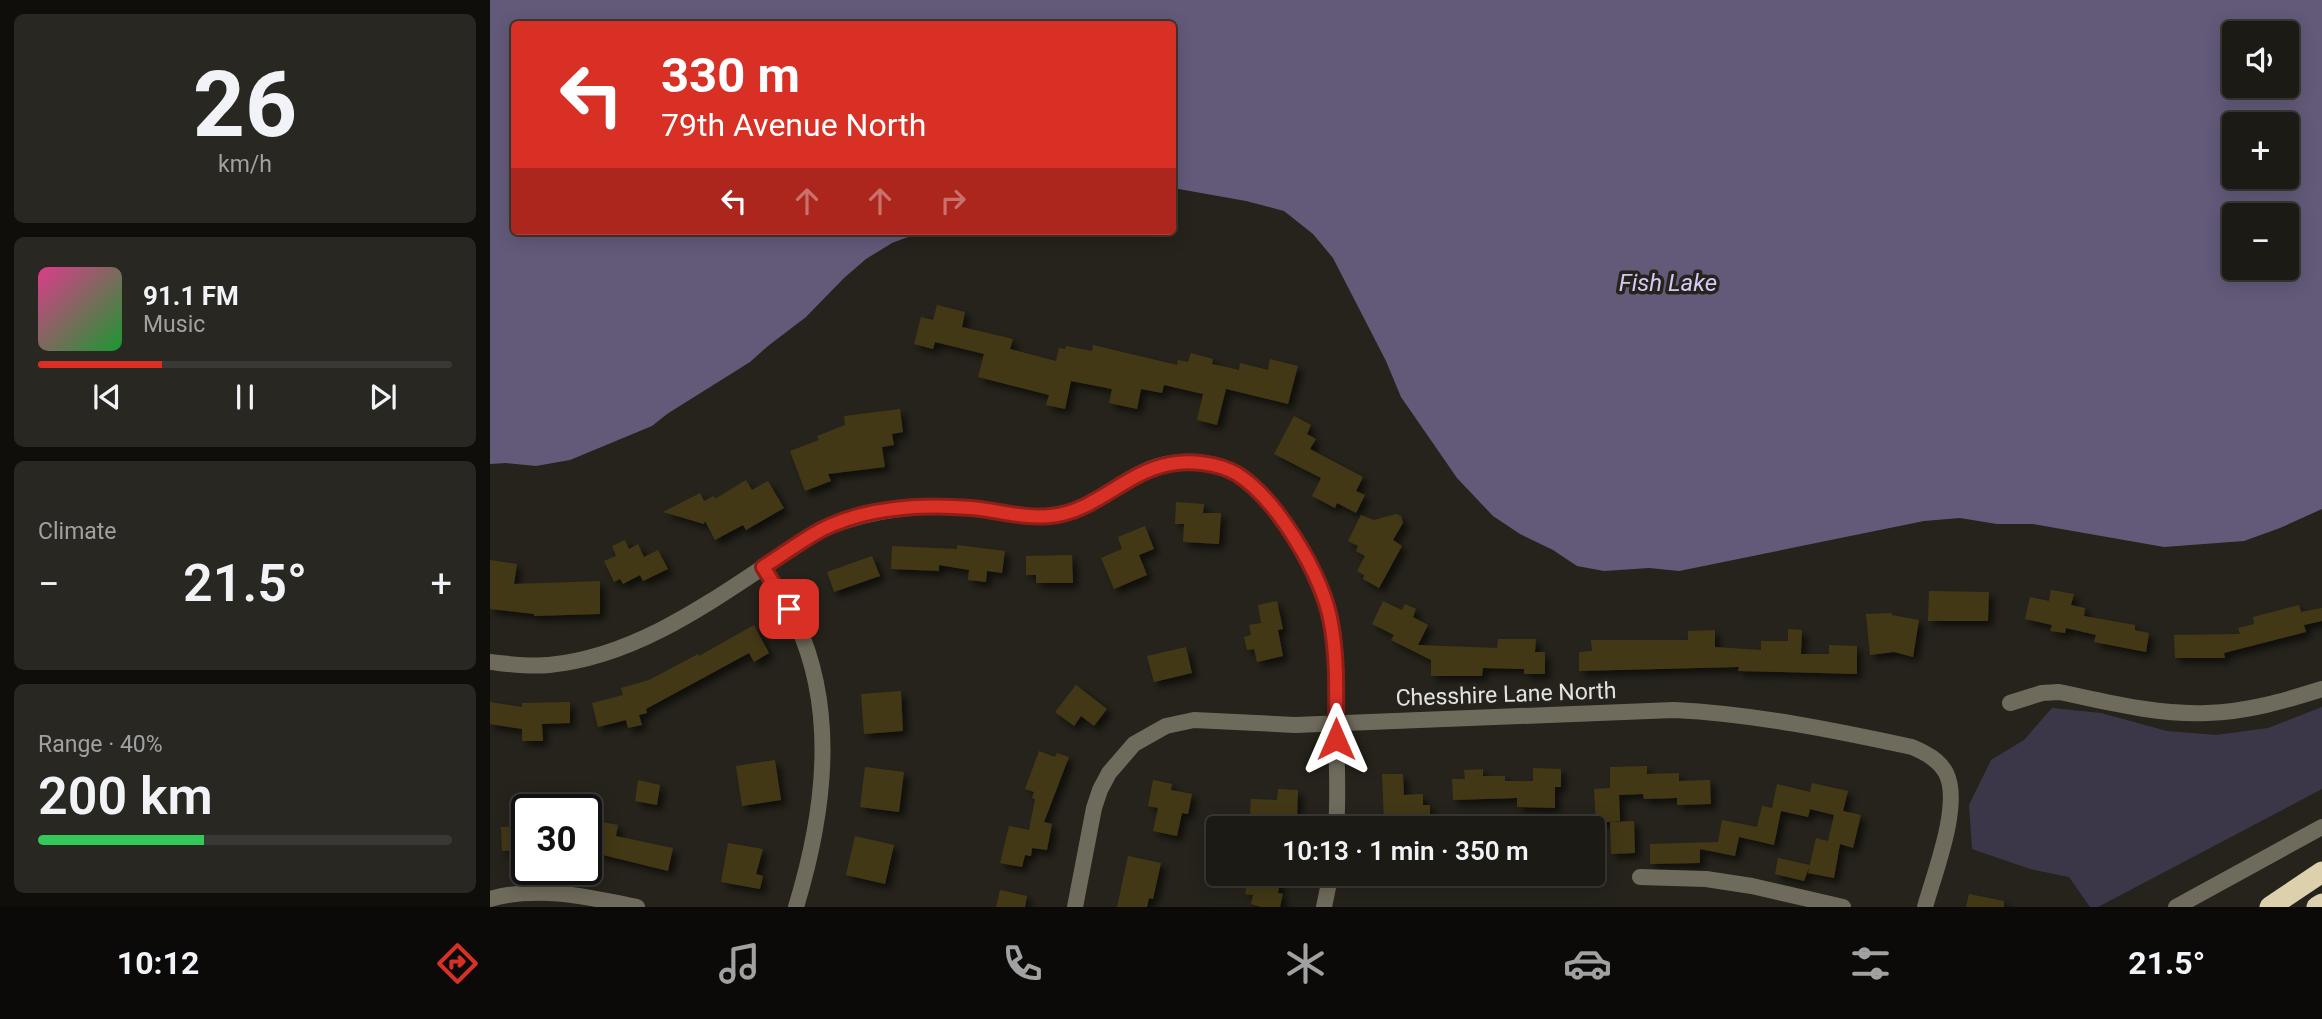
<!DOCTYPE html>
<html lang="en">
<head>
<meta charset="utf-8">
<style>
	:root { --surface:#1c1a14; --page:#292722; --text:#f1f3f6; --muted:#a0a1a0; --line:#3a3834; --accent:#d93025 }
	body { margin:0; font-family:Roboto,sans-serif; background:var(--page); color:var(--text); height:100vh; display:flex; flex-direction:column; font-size:26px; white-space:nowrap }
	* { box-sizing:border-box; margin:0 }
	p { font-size:23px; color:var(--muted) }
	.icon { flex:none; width:38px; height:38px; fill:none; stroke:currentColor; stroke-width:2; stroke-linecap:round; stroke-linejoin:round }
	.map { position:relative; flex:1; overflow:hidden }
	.drawer { display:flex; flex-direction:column; gap:14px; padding:14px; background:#0f0e0b; width:490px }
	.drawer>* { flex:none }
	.hud { position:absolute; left:21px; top:21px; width:665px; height:214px; border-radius:7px; box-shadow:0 4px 18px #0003,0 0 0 2px var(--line); background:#d93025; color:#fff; overflow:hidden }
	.controls { position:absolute; left:1732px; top:21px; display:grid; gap:14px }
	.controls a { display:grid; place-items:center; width:77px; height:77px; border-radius:7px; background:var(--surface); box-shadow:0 4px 18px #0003,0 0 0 2px var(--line); font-size:35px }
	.speed { position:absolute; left:21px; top:794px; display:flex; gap:14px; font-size:35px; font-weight:700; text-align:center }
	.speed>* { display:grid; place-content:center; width:91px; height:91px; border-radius:50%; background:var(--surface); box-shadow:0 4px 18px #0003,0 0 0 2px var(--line); line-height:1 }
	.speed .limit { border:4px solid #111; border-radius:10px; background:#fff; color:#111 }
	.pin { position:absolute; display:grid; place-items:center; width:60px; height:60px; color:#fff; margin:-30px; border-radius:14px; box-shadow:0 4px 10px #0006 }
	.me { position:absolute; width:77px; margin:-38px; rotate:0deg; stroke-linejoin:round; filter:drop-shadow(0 0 5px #0008) }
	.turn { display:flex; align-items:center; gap:24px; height:147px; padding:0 35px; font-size:32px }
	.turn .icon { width:91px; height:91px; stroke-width:2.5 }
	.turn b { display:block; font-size:49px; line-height:60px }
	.lanes { display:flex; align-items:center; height:66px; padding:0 35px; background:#0003; justify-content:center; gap:35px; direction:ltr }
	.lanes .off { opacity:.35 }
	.big { font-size:52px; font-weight:600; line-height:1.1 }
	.drawer .tile { flex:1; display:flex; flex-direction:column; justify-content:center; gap:10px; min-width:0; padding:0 24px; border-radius:10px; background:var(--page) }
	.drawer .dial { align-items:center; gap:0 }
	.dial b { font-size:91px; line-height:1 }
	.song { display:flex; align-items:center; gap:21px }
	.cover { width:84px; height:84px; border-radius:10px; background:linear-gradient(135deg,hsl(330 70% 55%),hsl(130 70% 35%)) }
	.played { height:7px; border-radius:4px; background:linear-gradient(90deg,var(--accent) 30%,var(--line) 30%) }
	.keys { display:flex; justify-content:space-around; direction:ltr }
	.heat { display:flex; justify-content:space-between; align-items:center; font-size:38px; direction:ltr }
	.charge { height:10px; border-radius:5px; background:linear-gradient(90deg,#34c759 40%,var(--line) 0) }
	.trip { position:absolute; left:716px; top:816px; width:399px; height:70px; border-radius:7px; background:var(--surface); box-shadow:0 4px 18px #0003,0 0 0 2px var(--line); font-weight:600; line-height:70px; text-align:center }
	.menu { display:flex; height:112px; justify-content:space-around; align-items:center; background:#0b0a08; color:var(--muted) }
	.menu .icon { width:49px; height:49px }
	.menu .current { color:var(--accent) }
	.menu b { font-size:32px; color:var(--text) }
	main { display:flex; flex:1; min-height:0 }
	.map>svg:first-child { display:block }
	.green { fill:#3b3748 }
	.water { fill:#635a7a; fill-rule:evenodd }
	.building { fill:#423917; filter:url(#shadow) }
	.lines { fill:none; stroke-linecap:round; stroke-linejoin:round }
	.minor { stroke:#6f6b5c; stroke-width:16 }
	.highway { stroke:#dcd1ac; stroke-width:21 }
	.route-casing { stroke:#8d1f18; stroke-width:18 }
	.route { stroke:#d93025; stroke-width:12 }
	.labels { text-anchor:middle; stroke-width:7; stroke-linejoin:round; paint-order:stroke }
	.street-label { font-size:23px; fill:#e3e2dc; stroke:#25231b }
	.water-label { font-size:24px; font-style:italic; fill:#d4c8f7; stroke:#25231b }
</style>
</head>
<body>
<main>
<section class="drawer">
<div class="tile dial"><b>26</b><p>km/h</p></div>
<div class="tile">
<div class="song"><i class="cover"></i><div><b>91.1 FM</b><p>Music</p></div></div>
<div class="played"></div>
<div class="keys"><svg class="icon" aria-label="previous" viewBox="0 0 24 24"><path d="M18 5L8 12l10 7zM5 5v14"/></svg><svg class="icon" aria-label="pause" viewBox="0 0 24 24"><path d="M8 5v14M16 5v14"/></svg><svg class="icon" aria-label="next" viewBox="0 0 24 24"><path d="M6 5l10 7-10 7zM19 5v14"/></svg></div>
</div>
<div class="tile"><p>Climate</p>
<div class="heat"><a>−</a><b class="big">21.5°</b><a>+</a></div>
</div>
<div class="tile"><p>Range · 40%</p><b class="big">200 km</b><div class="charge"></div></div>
</section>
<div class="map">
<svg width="1832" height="907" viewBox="0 0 1832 907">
	<defs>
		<filter id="shadow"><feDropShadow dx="5" dy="5" stdDeviation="3.5" flood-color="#0009"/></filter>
	</defs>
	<rect width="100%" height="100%" fill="#25231b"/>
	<polygon class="green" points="1832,707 1832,789 1608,907 1600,907 1579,877 1540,869 1482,849 1479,805 1501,760 1534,740 1562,708 1611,713 1677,731 1726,735 1778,728"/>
	<path class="water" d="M0 0H1832V509L1790 528 1754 541 1674 547 1543 524H1507L1470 518 1434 521 1189 571 1159 568 1114 571 1087 566 1063 550 1030 534 1003 516 967 478 911 397 896 361 843 258 823 234 794 211 756 201 683 188 682 24H24V231H434L402 243 376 259 354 278 316 317 278 346 260 362 177 414 162 426 80 460 46 466 16 463 0 464ZM1745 33H1797V86H1745ZM1745 124H1797V177H1745ZM1745 215H1797V268H1745Z"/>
	<g class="building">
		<polygon points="447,305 475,312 472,327 523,339 520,349 566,361 569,348 575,349 576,346 602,351 603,345 687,365 688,360 698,362 701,353 723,359 722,364 749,370 750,363 778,370 780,359 808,366 798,404 736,389 727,425 707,420 713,394 674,385 672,393 651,389 647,409 619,403 622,389 581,381 575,409 556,405 559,395 488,377 494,354 445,342 443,349 424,344 431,317 443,320"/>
		<polygon points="410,409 413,432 402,434 404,445 392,447 395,467 338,474 341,481 315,491 300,451 329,440 327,436 355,425 354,416"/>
		<polygon points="804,416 821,425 817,434 826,439 820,449 873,477 866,491 875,495 866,513 847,503 845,508 822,496 831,478 784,454"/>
		<polygon points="256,480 262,490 278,481 294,508 256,530 253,525 225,540 215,521 214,524 173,512 210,493 214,501 224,496 225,499"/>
		<polygon points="686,502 714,504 713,513 731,513 729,544 693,542 694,524 685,524"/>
		<polygon points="906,514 911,516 913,523 903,540 912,546 889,588 873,579 874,575 867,571 875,556 866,551 868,546 858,541 871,515 884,520"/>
		<polygon points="655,526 664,549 649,555 657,575 624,589 611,558 632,549 628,537"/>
		<polygon points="135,540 139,549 148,544 154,557 168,550 178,569 153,581 150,575 133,584 130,579 124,582 114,561 126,556 122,546"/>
		<polygon points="467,545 515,551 512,573 497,571 496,582 478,580 479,570 449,565 449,571 401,569 402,546 467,549"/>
		<polygon points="582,555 583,583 546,583 546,575 536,575 536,556"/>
		<polygon points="382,556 390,576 344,592 337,572"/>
		<polygon points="0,560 27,564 24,584 110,581 110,614 44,616 44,614 0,609"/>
		<polygon points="1561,590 1584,594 1581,605 1595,608 1594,616 1645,625 1645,630 1659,633 1656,652 1604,642 1606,635 1576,628 1575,633 1560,631 1562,625 1535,619 1540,597 1559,601"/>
		<polygon points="1439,591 1499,592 1498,621 1438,621"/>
		<polygon points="787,601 793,629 788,630 793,656 767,662 764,649 757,650 754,637 761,635 759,625 771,623 768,605"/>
		<polygon points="893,601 912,610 915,604 926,609 923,617 938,625 928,645 1007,648 1008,639 1046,639 1045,652 1055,652 1055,674 1034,674 1034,669 993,668 992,676 941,676 941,660 901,640 904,635 882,624"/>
		<polygon points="1809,605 1811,612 1832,608 1832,621 1814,625 1816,632 1734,653 1735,658 1685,658 1684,635 1750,634 1748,628 1764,624 1763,617"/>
		<polygon points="1402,613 1402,615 1429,620 1423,657 1404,652 1380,655 1376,614"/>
		<polygon points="264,625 279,653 264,662 259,653 156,709 157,713 149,715 152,725 138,728 136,720 108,727 102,703 133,695 131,688 159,680 208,654 209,656"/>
		<polygon points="1298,629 1312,630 1311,654 1339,654 1339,645 1367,646 1367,674 1248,671 1249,667 1089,671 1089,652 1102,651 1101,640 1198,640 1198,631 1225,630 1225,647 1271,650 1271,641 1298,641"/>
		<polygon points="696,647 702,673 664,682 657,656"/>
		<polygon points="586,685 617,709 604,726 591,716 584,726 565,712"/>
		<polygon points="411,691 413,731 374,734 371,694"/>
		<polygon points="0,702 32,707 32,703 80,702 80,723 52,724 53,741 32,741 32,729 0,724"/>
		<polygon points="549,751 565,757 567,753 579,757 554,822 562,824 557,850 542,848 541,856 535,855 532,867 510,863 519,826 539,830 545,799 542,798 544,792 535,789"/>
		<polygon points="285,760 291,800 252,806 246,766"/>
		<polygon points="1157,766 1157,774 1189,773 1189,781 1220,780 1221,804 1187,805 1187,798 1154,799 1153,794 1129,795 1130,821 1106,823 1104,789 1120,788 1120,767"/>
		<polygon points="375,767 414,772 409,812 370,807"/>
		<polygon points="1043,768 1071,769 1071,787 1065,787 1065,808 1027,807 1027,798 963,800 962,779 975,779 974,770 993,769 993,776 1015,776 1015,781 1043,781"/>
		<polygon points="892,774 913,774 914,795 933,794 933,805 940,805 940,819 894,821"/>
		<polygon points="148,780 170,785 167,805 145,801"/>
		<polygon points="663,780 682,784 681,790 702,794 698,814 692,813 687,836 663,831 668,808 658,806"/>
		<polygon points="1322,783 1358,791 1353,811 1371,815 1363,848 1350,844 1344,878 1318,873 1326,838 1338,841 1344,815 1320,809 1318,817 1291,811 1284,845 1249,837 1245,856 1210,849 1210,863 1160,864 1160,844 1228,842 1232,820 1267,827 1272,806 1282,808 1287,784 1320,792"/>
		<polygon points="788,789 808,790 807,818 801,818 800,828 769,828 770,814 760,814 761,799 787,800"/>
		<polygon points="96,819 128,825 126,836 183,848 178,871 105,853 107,846 96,844"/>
		<polygon points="1144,821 1145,853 1121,854 1120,822"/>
		<polygon points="37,826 37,850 12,851 11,827"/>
		<polygon points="365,836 404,845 395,884 356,875"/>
		<polygon points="238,843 273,849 266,874 273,876 270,889 231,882"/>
		<polygon points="638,856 671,863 663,899 659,898 657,907 627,907"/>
		<polygon points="1288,858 1320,865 1314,881 1285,874"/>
		<polygon points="759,873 791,873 788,893 793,894 790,907 771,907 761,904 763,895 755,894"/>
		<polygon points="510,890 537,896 535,907 506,907"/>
		<polygon points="1479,894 1514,901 1514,907 1476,907"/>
	</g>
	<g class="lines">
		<g class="minor">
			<path d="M273 567C285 585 297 603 306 622 348 712 334 815 306 907"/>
			<path d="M0 662C19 664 39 667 59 665 162 655 246 581 331 530 380 509 435 503 488 509 511 511 538 519 562 516 610 509 637 469 682 463 702 460 726 463 744 472 785 493 831 576 841 621 848 654 846 688 846 721 846 757 849 793 846 828"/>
			<path d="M1520 703 1552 693 1569 692C1617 702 1667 715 1717 713 1757 712 1794 701 1832 689"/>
			<polyline points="1150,877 1216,879 1262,886 1353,907"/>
			<path d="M0 899C49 885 98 897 147 907"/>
			<path d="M585 907 604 808 610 790 619 773 644 744 676 726 704 720 805 725 1184 710C1265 714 1343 730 1422 747 1436 753 1449 760 1456 773 1472 804 1444 874 1435 907"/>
			<polyline points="834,907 841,873"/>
			<polyline points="1686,907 1832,827"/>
		</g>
		<g class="highway">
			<polyline points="1780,907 1832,872"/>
			<polyline points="1827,907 1832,904"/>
		</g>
	</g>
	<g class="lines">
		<g class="route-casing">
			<path id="route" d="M299 609 273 567C292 555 311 541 331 530 376 507 432 504 481 508 507 510 534 519 560 516 606 512 635 472 680 464 700 460 728 463 747 474 787 499 833 576 841 623 848 661 846 700 846 739"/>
		</g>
		<use href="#route" class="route"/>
	</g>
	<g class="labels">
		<g class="street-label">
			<text transform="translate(1016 694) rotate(-2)" y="8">Chesshire Lane North</text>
		</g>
		<g class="water-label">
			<text x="1178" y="291">Fish Lake</text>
		</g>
	</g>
</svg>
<div class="controls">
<a><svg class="icon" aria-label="sound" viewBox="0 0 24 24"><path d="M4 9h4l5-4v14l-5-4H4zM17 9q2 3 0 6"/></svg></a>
<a>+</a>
<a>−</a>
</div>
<div class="speed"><div class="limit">30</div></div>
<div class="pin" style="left:299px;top:609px;background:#d93025"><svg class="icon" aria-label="arrive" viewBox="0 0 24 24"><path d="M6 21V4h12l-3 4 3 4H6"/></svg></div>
<svg class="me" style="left:846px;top:739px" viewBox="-20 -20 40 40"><path d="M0-17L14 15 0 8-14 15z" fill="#d93025" stroke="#fff" stroke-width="4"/></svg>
<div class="trip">10:13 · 1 min · 350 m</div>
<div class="hud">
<div class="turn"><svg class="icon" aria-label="left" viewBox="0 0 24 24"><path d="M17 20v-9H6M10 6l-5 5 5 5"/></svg><div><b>330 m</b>79th Avenue North</div></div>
<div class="lanes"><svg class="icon" aria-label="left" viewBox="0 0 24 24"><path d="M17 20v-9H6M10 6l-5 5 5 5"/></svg><svg class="icon off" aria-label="ahead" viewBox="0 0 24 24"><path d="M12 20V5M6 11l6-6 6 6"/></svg><svg class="icon off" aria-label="ahead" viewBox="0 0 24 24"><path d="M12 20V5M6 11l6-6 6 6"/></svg><svg class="icon off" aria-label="right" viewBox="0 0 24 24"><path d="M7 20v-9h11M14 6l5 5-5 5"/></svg></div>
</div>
</div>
</main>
<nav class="menu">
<b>10:12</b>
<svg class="icon current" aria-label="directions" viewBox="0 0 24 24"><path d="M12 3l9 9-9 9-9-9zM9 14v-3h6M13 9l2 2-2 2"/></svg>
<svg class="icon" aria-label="music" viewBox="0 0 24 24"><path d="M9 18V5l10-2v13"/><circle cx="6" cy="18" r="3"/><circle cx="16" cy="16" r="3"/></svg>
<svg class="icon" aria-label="phone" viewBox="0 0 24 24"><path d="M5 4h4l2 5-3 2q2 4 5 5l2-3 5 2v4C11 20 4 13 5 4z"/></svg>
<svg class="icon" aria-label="climate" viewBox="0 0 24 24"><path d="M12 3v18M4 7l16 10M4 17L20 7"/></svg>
<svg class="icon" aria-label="car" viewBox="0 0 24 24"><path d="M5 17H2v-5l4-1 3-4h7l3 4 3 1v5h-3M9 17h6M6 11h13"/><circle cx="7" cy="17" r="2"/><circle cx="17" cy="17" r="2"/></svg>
<svg class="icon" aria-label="filters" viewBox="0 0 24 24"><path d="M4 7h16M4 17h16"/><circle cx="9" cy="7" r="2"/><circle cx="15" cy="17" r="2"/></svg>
<b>21.5°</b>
</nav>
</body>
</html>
